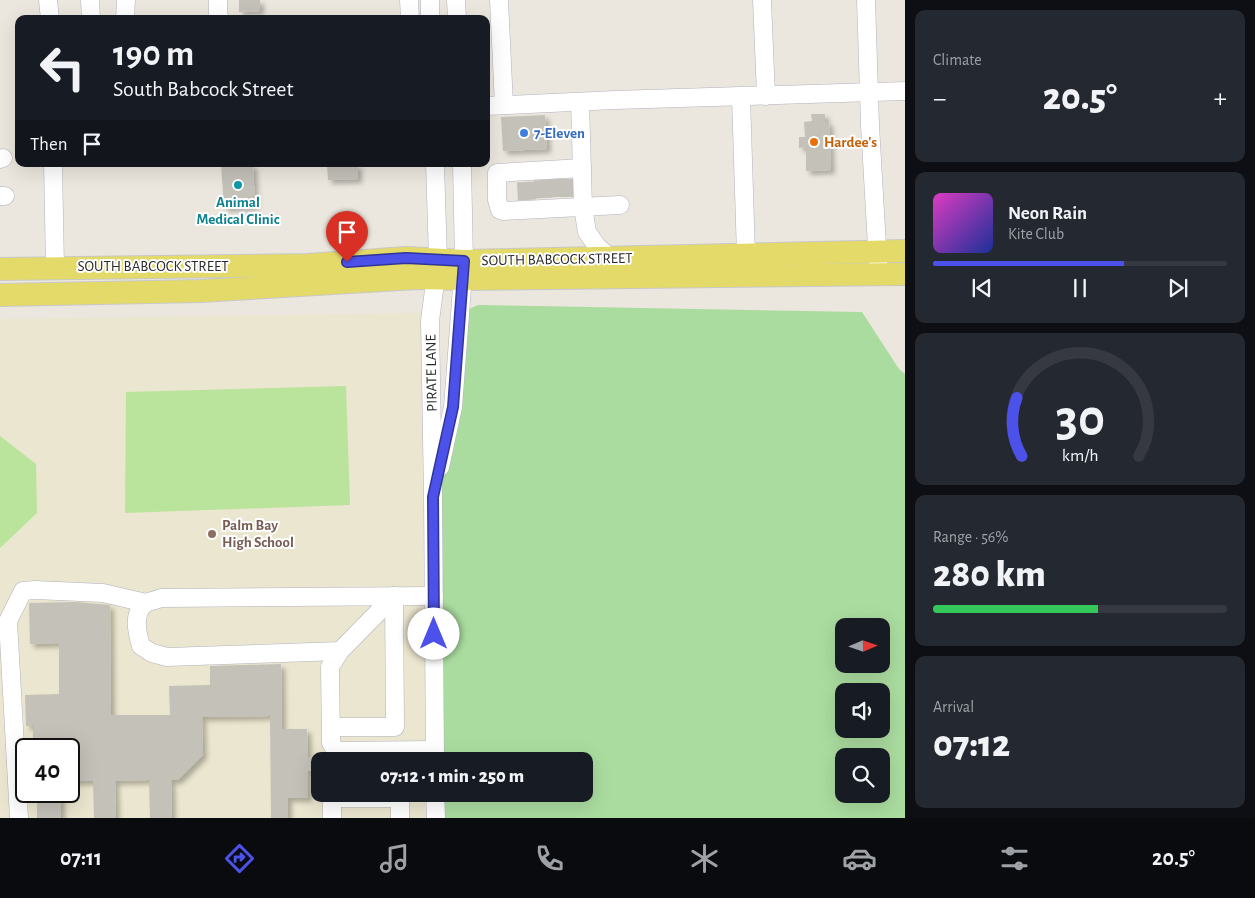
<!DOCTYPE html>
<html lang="en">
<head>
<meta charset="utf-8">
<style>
	:root { --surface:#171b24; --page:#242831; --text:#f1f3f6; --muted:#9ea1a6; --line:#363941; --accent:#4c51e9 }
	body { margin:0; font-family:"Alegreya Sans",sans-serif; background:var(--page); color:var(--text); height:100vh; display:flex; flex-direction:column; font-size:19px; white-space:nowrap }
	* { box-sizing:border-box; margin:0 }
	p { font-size:16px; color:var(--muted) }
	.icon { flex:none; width:28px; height:28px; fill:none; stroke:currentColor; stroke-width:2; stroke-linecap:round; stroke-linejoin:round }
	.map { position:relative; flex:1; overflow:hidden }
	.side { display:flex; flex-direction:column; gap:10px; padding:10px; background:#0d0f14; width:350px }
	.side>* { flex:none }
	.hud { position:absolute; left:15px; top:15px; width:475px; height:152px; border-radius:10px; box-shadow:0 5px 20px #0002; background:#171b24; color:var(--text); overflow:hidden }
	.needle { width:32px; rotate:88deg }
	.fabs { position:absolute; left:835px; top:618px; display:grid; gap:10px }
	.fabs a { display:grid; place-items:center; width:55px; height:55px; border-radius:10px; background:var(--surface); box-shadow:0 5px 20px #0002; font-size:25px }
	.speed { position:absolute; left:15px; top:738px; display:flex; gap:10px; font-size:25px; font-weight:700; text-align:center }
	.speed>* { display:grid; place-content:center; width:65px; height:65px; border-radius:50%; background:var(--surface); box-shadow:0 5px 20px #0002; line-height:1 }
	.speed .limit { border:2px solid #111; border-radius:8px; background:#fff; color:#111 }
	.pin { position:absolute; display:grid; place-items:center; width:42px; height:42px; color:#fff; margin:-51px -21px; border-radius:50% 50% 50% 0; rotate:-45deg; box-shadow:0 0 5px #0007 }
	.pin .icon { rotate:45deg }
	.me { position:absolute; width:55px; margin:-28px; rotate:0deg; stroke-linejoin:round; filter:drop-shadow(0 0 4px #0008) }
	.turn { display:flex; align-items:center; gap:18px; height:105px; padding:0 15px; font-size:22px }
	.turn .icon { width:65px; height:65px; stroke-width:2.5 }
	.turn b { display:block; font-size:35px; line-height:42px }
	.then { display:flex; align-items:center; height:48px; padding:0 15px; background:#0003; gap:10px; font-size:19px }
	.big { font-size:38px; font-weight:800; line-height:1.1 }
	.side .widget { flex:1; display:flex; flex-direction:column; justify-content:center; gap:8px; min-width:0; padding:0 18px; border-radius:10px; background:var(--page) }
	.side .dial { align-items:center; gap:0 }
	.dial svg { height:130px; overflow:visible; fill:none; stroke:var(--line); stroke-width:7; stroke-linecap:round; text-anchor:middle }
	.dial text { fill:var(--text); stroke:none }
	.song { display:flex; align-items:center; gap:15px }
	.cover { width:60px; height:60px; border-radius:8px; background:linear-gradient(135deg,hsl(310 70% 55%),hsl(230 70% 35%)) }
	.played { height:5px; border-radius:2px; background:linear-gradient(90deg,var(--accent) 65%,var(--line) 65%) }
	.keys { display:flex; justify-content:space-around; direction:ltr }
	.heat { display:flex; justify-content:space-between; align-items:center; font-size:28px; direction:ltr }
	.charge { height:8px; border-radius:4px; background:linear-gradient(90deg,#34c759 56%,var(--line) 0) }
	.trip { position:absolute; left:311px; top:752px; width:282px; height:50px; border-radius:10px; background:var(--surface); box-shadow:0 5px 20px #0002; font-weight:800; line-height:50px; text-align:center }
	.tab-bar { display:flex; height:80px; justify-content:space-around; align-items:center; background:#090b0e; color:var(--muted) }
	.tab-bar .icon { width:35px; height:35px }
	.tab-bar .on { color:var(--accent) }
	.tab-bar b { font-size:22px; color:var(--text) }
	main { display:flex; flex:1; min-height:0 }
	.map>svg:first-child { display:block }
	.education { fill:#ebe6cf; fill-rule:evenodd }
	.green { fill:#aadc9f; fill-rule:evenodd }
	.pitch { fill:#bae39c }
	.building { fill:#c4c1b9; filter:url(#shadow) }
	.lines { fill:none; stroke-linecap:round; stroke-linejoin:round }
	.minor-tunnel { stroke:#c4c1ba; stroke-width:18; stroke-dasharray:18 9; stroke-linecap:butt }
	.minor-casing { stroke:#b1b1bd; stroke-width:19 }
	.major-casing { stroke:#c8c8c8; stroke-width:24 }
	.minor { stroke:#fff; stroke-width:18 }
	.major { stroke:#e4da6a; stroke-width:22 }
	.route-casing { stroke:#313597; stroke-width:12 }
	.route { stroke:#4c51e9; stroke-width:9 }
	.shop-dot { fill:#3f7fe0; stroke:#fff; stroke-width:2 }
	.food-dot { fill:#e8710a; stroke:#fff; stroke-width:2 }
	.culture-dot { fill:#0f9aa8; stroke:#fff; stroke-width:2 }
	.education-dot { fill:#8d6e63; stroke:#fff; stroke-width:2 }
	.labels { text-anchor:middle; stroke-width:4; stroke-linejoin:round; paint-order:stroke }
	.shop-label { font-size:15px; font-weight:bold; fill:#366cbe; stroke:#fff; text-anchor:start }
	.food-label { font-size:15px; font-weight:bold; fill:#c56008; stroke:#fff; text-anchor:start }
	.culture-label { font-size:15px; font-weight:bold; fill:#0d838f; stroke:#fff }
	.street-label { font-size:15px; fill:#2a2a2a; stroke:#fff }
	.education-label { font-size:15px; font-weight:bold; fill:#785e54; stroke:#fff; text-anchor:start }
</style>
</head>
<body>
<main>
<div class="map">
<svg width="905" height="818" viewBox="0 0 905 818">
	<defs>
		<filter id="shadow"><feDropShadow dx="4" dy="4" stdDeviation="2.5" flood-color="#0004"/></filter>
	</defs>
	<rect width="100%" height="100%" fill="#ebe7de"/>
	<path class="education" d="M421 313 426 761H320V794H426L427 818H0V319ZM26 749H69V791H26Z"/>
	<path class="green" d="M478 305 862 312 899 369 905 374V818H436V794H585V761H435L433 497 460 313ZM844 626H881V664H844ZM844 691H881V729H844ZM844 756H881V794H844Z"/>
	<g class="pitch">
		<polygon points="346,386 350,505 125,513 126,392"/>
		<polygon points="0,436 36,464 37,513 0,548"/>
	</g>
	<g class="building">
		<polygon points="239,0 260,0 260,11 239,12"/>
		<polygon points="811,114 825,114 825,122 829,122 831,170 806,171 806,147 799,148 799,137 805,137 804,122 812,121"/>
		<polygon points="545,115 547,149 503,151 501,117"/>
		<polygon points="221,164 253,164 255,206 224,208"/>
		<polygon points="327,164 358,164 358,179 328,180"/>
		<polygon points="75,602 110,605 111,715 170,715 169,686 210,685 210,666 281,664 282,729 307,729 308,757 314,757 314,771 308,771 308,798 288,798 288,818 271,818 270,716 202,717 203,755 178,780 171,780 172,818 150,818 149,780 115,781 116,818 94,818 93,781 69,781 69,749 33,749 33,726 26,726 25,695 59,694 59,643 30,644 29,603"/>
		<rect x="37" y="791" width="24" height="27"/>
	</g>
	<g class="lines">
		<g class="minor-tunnel">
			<polyline points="556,179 557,201"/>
			<polyline points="569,179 569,201"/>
			<polyline points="543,180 544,202"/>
			<polyline points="526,182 527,202"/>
		</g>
		<g class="minor-casing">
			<g id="minor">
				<polyline points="48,0 50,19"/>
				<polyline points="90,0 91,19"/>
				<polyline points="218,0 218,13 220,19"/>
				<polyline points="409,0 410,19"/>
				<polyline points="430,0 430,19"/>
				<polyline points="456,0 457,19"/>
				<polyline points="499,0 504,105"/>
				<polyline points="762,0 766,96"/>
				<polyline points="866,0 870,125 878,264"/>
				<polyline points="125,19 126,0"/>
				<polyline points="741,97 746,255"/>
				<polyline points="580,102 583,207 587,232 597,246 610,258"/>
				<polyline points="486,106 615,100 905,91"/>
				<polyline points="0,159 3,158"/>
				<polyline points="53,164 55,267"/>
				<polyline points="435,164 438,259 430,321 433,497 435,761"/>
				<polyline points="582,168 497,173 497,200 500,210 503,211 620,205"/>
				<polyline points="0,196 5,196"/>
				<polyline points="440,467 453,407 464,261 462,164"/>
				<polyline points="394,596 340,651 330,667 331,743 336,751 435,750"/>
				<path d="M340 651 167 657 152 653 141 646C137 632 132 613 146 603 149 601 157 600 161 598L434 596"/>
				<polyline points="331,727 395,727 394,596"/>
				<polyline points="332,794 332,818"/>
				<polyline points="435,794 436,818"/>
				<polyline points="332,798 400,798 400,818"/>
				<polyline points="19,818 8,621 23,591 35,590 103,593 146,603"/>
			</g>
		</g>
		<g class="major-casing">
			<g id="major">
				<polyline points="0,269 308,265 406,258 464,261 905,251"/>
				<polyline points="0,295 200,291 417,278 462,279 905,274"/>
			</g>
		</g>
		<use href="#minor" class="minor"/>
		<use href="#major" class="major"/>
	</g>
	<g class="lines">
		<g class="route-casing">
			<polyline id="route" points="347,262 406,258 464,261 453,407 433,497 434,634"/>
		</g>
		<use href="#route" class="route"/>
	</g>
	<circle class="shop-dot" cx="524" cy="133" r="5"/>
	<circle class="food-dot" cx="814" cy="142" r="5"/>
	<circle class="culture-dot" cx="238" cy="185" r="5"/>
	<circle class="education-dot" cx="212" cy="534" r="5"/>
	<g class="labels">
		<g class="shop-label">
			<text x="534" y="138">7-Eleven</text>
		</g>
		<g class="food-label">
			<text x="824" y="147">Hardee's</text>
		</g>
		<g class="culture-label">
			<text x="238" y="207">Animal<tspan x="238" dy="17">Medical Clinic</tspan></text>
		</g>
		<g class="street-label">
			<text transform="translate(557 259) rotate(-1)" y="5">SOUTH BABCOCK STREET</text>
			<text x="153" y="271">SOUTH BABCOCK STREET</text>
			<text transform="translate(431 373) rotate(-91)" y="5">PIRATE LANE</text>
		</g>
		<g class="education-label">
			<text x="222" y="530">Palm Bay<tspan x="222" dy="17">High School</tspan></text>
		</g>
	</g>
</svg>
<div class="fabs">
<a><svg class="needle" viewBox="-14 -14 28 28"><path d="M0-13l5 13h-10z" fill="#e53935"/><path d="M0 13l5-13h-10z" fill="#9ea1a6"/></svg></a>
<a><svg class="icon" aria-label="sound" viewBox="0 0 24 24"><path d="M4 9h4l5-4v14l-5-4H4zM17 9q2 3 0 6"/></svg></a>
<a><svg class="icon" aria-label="search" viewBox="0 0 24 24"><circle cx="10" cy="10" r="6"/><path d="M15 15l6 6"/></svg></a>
</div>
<div class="speed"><div class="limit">40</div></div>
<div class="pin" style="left:347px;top:262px;background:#d93025"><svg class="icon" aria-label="arrive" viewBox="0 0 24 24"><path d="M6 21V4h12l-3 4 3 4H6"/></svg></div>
<svg class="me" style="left:434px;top:634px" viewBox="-20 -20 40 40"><circle r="19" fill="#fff"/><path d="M0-13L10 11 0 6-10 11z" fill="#4c51e9"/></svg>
<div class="trip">07:12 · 1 min · 250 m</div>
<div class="hud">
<div class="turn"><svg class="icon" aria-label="left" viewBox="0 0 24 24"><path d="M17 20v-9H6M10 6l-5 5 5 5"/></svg><div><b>190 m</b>South Babcock Street</div></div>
<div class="then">Then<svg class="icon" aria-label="arrive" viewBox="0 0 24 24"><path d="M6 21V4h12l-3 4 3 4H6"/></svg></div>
</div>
</div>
<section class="side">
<div class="widget"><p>Climate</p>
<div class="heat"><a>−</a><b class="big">20.5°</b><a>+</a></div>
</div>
<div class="widget">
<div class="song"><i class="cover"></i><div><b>Neon Rain</b><p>Kite Club</p></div></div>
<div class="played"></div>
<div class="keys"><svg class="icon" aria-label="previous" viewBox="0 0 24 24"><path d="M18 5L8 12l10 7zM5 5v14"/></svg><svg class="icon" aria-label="pause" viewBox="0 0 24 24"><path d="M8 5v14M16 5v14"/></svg><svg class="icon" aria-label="next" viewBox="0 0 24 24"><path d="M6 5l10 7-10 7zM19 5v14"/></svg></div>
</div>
<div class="widget dial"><svg viewBox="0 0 100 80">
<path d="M14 69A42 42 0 1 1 86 69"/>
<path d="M14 69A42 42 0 0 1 11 33" stroke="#4c51e9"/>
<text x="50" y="56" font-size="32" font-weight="700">30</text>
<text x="50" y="72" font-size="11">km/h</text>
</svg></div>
<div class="widget"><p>Range · 56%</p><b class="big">280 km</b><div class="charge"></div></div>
<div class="widget"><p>Arrival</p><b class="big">07:12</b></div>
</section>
</main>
<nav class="tab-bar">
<b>07:11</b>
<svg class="icon on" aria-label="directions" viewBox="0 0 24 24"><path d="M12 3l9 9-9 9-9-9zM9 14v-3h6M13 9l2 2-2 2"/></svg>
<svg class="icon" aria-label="music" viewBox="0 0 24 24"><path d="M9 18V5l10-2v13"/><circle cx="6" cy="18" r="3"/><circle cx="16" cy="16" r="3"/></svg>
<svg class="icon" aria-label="phone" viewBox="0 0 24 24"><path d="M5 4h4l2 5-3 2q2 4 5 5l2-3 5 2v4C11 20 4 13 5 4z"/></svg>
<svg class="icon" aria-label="climate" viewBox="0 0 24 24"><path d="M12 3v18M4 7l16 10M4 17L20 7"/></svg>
<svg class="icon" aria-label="car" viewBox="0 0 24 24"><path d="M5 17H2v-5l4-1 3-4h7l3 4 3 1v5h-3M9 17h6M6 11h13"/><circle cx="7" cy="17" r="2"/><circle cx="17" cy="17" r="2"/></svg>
<svg class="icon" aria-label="filters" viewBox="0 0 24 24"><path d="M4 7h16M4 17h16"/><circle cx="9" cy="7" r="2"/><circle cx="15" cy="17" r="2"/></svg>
<b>20.5°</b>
</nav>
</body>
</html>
